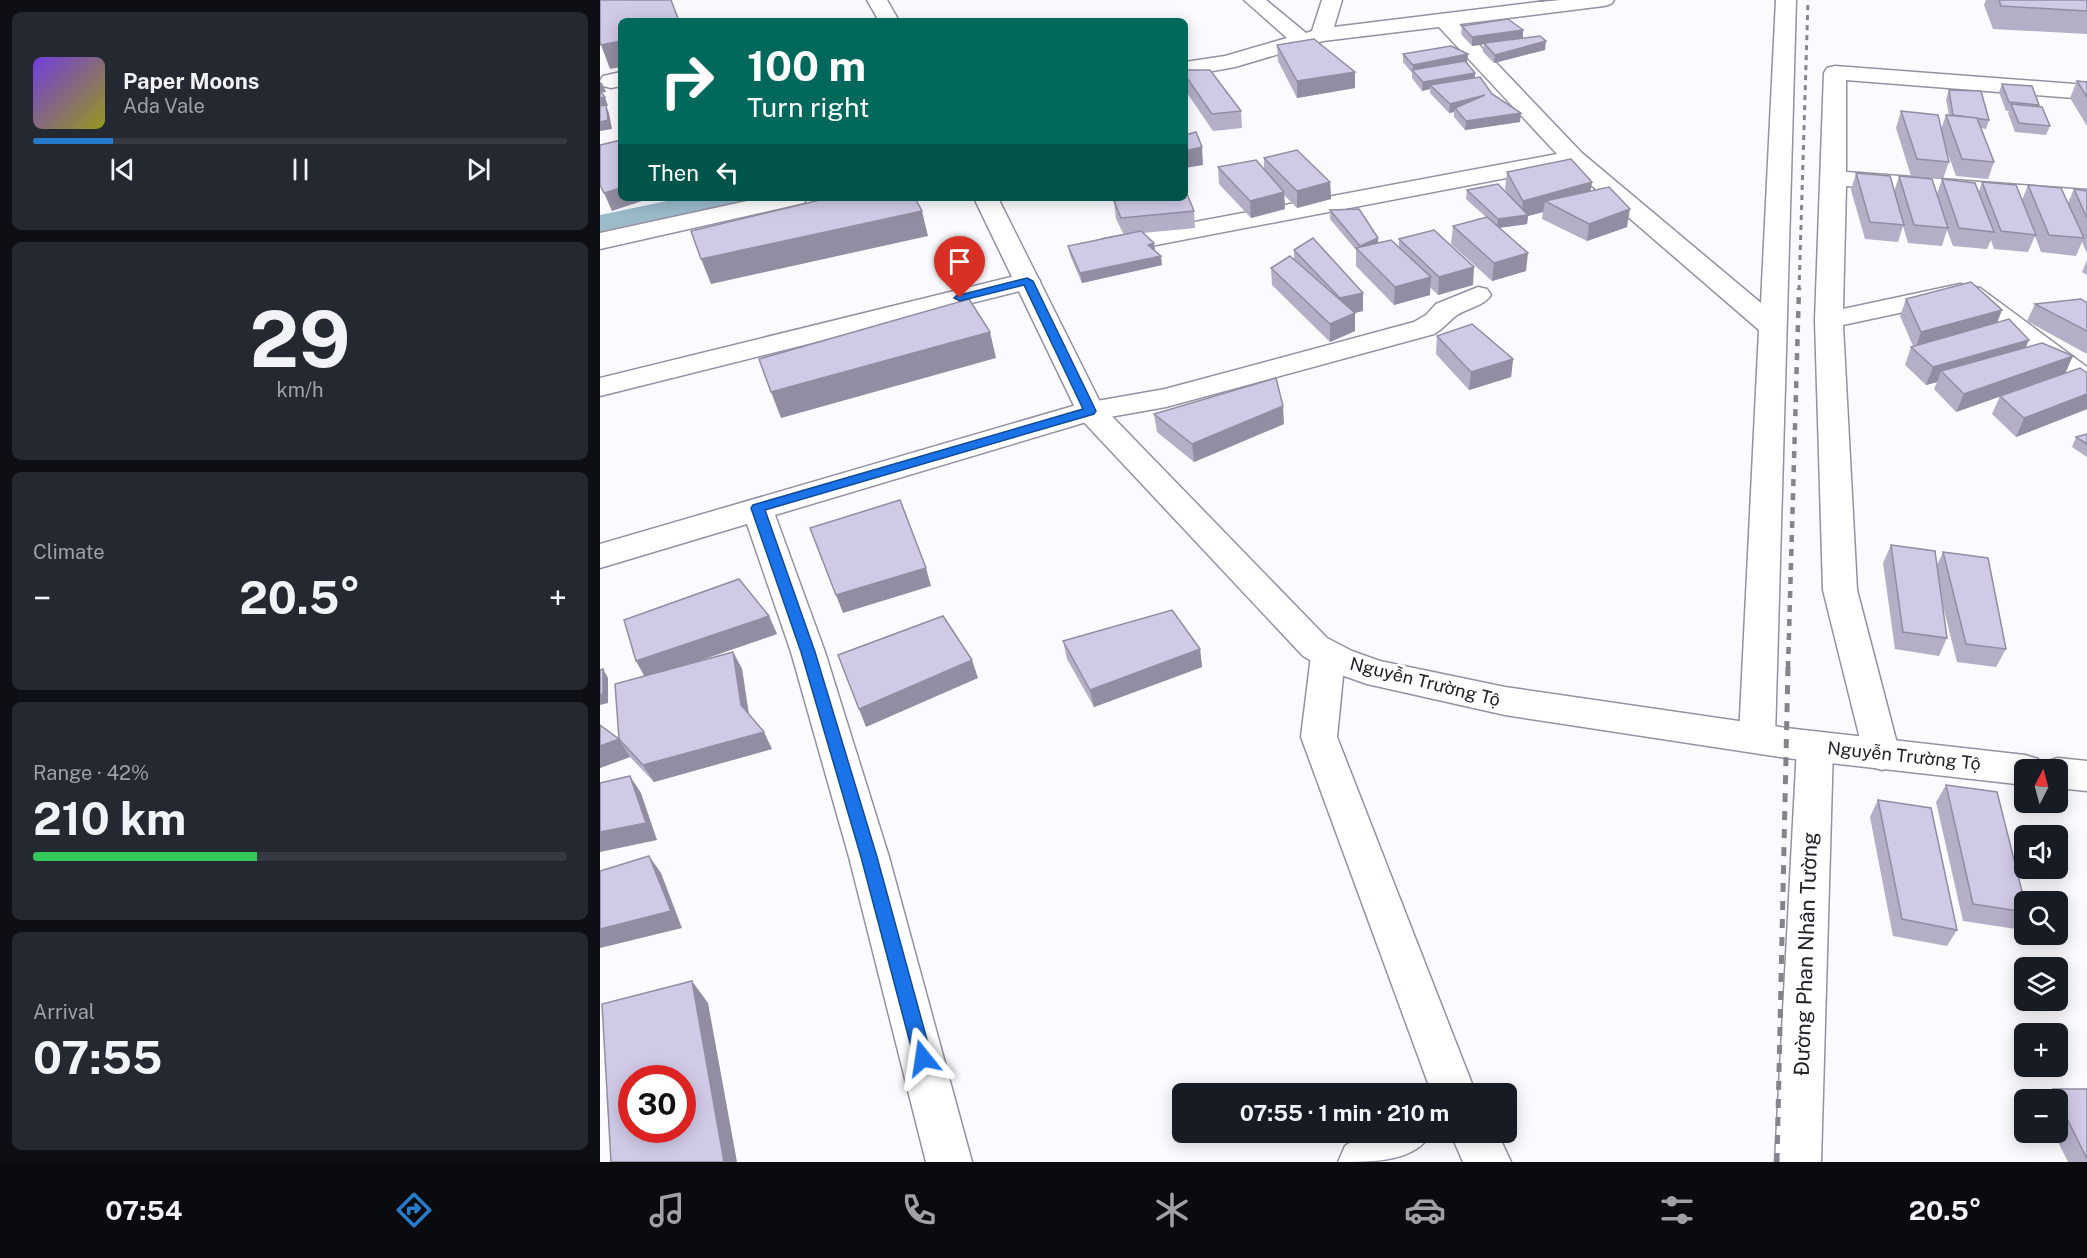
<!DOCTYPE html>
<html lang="en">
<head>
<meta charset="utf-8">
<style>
	:root { --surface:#171b24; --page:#242831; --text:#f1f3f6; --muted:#9ea1a6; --line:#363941; --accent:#267cca }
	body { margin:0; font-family:"Public Sans",sans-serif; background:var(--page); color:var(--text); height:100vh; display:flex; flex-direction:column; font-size:22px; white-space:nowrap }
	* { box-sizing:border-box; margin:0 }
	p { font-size:20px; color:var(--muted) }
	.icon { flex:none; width:33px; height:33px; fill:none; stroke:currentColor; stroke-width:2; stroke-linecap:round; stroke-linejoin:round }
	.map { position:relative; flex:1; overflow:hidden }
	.side { display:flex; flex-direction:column; gap:12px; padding:12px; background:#0d0f14; width:600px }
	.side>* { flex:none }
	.top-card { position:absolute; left:18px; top:18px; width:570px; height:183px; border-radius:9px; box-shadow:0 3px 15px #0003; background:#00695c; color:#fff; overflow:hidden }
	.needle { width:39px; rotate:6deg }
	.tools { position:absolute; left:1414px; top:759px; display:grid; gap:12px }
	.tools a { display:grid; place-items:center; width:54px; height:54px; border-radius:9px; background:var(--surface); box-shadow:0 3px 15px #0003; font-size:30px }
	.speed { position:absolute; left:18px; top:1065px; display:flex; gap:12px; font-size:30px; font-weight:700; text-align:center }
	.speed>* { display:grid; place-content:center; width:78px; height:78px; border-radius:50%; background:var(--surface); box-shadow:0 3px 15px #0003; line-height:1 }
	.speed .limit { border:9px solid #d22; background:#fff; color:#111 }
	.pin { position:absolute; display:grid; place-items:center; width:51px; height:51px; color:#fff; margin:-62px -26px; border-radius:50% 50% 50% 0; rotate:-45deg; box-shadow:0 0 6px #0007 }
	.pin .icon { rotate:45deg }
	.me { position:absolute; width:66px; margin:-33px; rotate:345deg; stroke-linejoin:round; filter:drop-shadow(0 0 4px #0008) }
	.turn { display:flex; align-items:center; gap:21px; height:126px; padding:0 30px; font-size:27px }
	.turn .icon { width:78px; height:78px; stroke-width:2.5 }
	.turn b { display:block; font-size:42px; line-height:51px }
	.then { display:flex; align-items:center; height:57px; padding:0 30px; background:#0003; gap:12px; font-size:22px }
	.big { font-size:45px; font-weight:700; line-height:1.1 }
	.side .widget { flex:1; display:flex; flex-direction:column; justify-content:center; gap:9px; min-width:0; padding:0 21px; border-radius:9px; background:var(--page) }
	.side .dial { align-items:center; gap:0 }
	.dial b { font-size:78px; line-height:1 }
	.song { display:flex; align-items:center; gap:18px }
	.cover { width:72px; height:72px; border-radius:9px; background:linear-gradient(135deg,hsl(260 70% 55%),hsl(60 70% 35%)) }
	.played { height:6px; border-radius:3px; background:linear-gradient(90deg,var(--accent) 15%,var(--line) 15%) }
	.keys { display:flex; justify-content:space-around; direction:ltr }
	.heat { display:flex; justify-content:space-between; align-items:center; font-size:33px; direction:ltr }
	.charge { height:9px; border-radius:4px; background:linear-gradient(90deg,#34c759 42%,var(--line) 0) }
	.trip { position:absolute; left:572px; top:1083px; width:345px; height:60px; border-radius:9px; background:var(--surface); box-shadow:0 3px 15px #0003; font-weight:700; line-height:60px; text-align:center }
	.dock { display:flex; height:96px; justify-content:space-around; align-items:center; background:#090b0e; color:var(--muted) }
	.dock .icon { width:42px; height:42px }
	.dock .active { color:var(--accent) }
	.dock b { font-size:27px; color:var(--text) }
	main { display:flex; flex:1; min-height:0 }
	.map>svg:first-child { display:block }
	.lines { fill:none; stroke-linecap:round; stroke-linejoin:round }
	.canal { fill:#9bbbcb; fill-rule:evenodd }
	.minor-casing { stroke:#9690a2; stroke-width:3 }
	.major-casing { stroke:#9690a2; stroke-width:3 }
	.minor { fill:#fff; fill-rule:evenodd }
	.major { fill:#fff; fill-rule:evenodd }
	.rail-far2 { stroke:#86848a; stroke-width:3; stroke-dasharray:5 5; stroke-linecap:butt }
	.rail-far1 { stroke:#86848a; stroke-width:4.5; stroke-dasharray:7 7; stroke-linecap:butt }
	.rail { stroke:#86848a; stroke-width:5; stroke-dasharray:9 9; stroke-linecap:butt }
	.wall { fill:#b4aec7 }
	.shaded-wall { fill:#928da2 }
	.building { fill:#d1cae7; stroke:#928da2; stroke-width:1.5; fill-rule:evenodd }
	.route { fill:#1a73e8; stroke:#114b97; stroke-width:1.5 }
	.labels { text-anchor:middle; stroke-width:6; stroke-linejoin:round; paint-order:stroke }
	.street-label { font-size:18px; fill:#242128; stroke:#fff }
	.near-street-label { font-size:21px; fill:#242128; stroke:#fff }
</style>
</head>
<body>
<main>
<section class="side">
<div class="widget">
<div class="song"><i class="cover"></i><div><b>Paper Moons</b><p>Ada Vale</p></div></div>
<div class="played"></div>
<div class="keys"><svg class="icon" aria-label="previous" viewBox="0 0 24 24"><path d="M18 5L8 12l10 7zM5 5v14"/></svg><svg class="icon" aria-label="pause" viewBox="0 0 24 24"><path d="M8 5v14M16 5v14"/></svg><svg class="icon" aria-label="next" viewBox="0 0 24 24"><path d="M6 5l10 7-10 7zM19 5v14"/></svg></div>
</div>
<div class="widget dial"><b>29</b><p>km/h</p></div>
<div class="widget"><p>Climate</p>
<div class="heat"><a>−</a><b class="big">20.5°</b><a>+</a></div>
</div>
<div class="widget"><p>Range · 42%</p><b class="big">210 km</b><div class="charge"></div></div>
<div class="widget"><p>Arrival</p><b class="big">07:55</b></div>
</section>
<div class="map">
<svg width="1487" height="1162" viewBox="0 0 1487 1162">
	<rect width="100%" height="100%" fill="#fbfafe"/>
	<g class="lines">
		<polygon class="canal" points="81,198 147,198 142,205 0,237 0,215"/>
		<g class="minor-casing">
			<g id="minor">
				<polygon points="644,0 666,0 706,33 712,31 722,0 742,0 734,27 954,0 1014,0 1011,4 1004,6 859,24 982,153 1161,303 1176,0 1196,0 1175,737 1170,747 1157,752 1144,747 1139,737 1159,330 969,166 504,255 495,252 491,247 495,242 504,239 957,154 839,27 723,41 635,67 585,76 585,62 625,56 687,38"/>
				<polygon points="1235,66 1487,85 1487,99 1246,80 1246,172 1487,190 1487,204 1246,186 1243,309 1360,284 1380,288 1487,367 1487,390 1477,387 1360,300 1243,325 1257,590 1300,755 1295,766 1282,770 1269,766 1264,755 1223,590 1215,320 1224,73 1227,68"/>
				<polygon points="21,72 21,86 11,88 3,86 0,81 3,76"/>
				<polygon points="161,198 207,198 204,203 195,205 0,249 0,233"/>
				<polygon points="427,273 436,275 440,281 436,287 0,396 0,378"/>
				<path d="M878 287 887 289 891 295C884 306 868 308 857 315 849 321 843 329 834 334L566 407 493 420 175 515 225 652 289 857 372 1162H326L249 857 191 652 147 524 0 568V544L480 404 565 389 814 322 826 315 836 304Z"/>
				<polygon points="728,643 740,647 745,656 737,737 876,1094 832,1094 701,737 711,656 716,647"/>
				<polygon points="1215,732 1228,736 1233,747 1221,1162 1175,1162 1197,747 1202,736"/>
				<path d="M767 1132H832C816 1162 774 1162 738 1162L745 1146Z"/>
				<polygon points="850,1132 897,1132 911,1162 863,1162"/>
			</g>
		</g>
		<g class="major-casing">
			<g id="major">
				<polygon points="267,0 287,0 299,21 279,21"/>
				<polygon points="374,198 398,198 502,406 727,638 752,651 780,661 905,687 1186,728 1425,755 1438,759 1442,767 1445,762 1458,758 1487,761 1487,791 1458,788 1458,770 1425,770 1425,785 1186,758 905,715 767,684 727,670 703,656 480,418"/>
			</g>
		</g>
		<use href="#minor" class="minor"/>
		<use href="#major" class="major"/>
		<polyline class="rail-far2" points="1199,290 1208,0"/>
		<polyline class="rail-far1" points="1188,668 1199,288"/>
		<polyline class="rail" points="1177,1162 1188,666"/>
	</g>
	<g class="wall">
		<polygon points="1386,0 1487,0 1487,34 1393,29 1384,5"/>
		<polygon points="862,26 923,38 945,50 894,63 883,52 884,44 872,46 861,34"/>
		<polygon points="677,45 755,88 697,98 678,61"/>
		<polygon points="803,54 868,54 867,63 875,73 875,78 920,122 865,130 854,117 854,112 849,113 830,93 830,89 822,91 812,78 812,73 803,62"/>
		<polygon points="585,70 641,111 642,128 613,131 585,90"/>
		<polygon points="1477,81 1487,82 1487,126 1470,98"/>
		<polygon points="1402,84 1439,105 1439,106 1450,126 1446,135 1415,132 1408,113 1409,111 1406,111 1399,92"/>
		<polygon points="1349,90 1389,120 1386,129 1381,128 1394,162 1388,179 1356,176 1345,146 1349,162 1343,179 1311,176 1296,128 1301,111 1341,129 1346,115 1349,116 1346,99"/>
		<polygon points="664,158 730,182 731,199 697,208 684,195 685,209 651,218 619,184 618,167 664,169"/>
		<polygon points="907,172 992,182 990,191 1027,227 987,241 942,219 943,212 928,216 927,224 899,228 926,271 892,281 851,244 853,226 886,217 866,199 867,190 908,194 905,189"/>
		<polygon points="1256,173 1294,192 1299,176 1337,194 1342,179 1379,191 1382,182 1422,200 1428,185 1468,203 1474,189 1487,191 1487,253 1482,242 1476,256 1441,252 1435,236 1428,252 1394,249 1391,240 1387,249 1353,246 1347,230 1342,246 1308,243 1303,226 1298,242 1265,239 1251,190"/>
		<polygon points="514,201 594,211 595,228 543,233 554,243 555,251 562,265 482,283 470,255 468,246 524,235 516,219"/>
		<polygon points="730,210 778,243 799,247 799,239 873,285 838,295 830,287 830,295 794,305 756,266 756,250 730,219"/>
		<polygon points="694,250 763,293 763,311 754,313 755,331 730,342 672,285 671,268 694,260"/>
		<polygon points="1487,260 1487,275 1482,272"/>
		<polygon points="1306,299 1402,310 1397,322 1426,348 1465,373 1487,373 1487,409 1416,437 1392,414 1400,396 1356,412 1334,389 1337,382 1326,385 1305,365 1311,347 1313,346 1300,316"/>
		<polygon points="1487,303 1487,354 1427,321 1435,304"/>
		<polygon points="837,336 913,359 911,377 869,390 836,354"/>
		<polygon points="554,414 684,424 594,462 557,432"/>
		<polygon points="1487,434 1487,457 1472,447 1476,437"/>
		<polygon points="1291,545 1337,565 1343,552 1406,649 1396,667 1357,662 1341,598 1347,638 1339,656 1295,649 1283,563"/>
		<polygon points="169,616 177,634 95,662 133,652 142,669 149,714 172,749 54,782 30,757 0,768 0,725 19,739 44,676"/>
		<polygon points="463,641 600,649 602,667 494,707 467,659"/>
		<polygon points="1346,785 1425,903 1425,916 1416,929 1363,921 1336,802"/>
		<polygon points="1278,800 1357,930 1347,946 1293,936 1270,817"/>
		<polygon points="1453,1089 1487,1089 1487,1162 1468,1162 1453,1132 1458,1132 1458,1100 1444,1100"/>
	</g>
	<g class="shaded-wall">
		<polygon points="939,0 961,0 939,2"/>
		<polygon points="923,30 923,39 872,46 872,37"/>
		<polygon points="21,41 21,67 10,69 1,45"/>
		<polygon points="946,41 945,50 894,63 895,55"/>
		<polygon points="868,54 867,62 815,73 813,71 813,65"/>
		<polygon points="755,72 755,88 697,98 697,81"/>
		<polygon points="875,73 874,82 830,85 830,89 822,91 823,82"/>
		<polygon points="2,83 6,92 0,93 0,84"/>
		<polygon points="885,95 855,108 854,112 849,113 850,104"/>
		<polygon points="5,97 8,106 6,106 9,113 12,129 0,131 0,98"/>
		<polygon points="921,113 920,122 865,130 866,121"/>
		<polygon points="602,147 603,165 585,168 585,151"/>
		<polygon points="730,182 731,199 697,208 697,191"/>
		<polygon points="992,182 989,199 945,201 943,212 928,216 927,224 897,228 898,219 921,216 923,201"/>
		<polygon points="21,188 21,198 51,198 12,211 4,193"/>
		<polygon points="684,192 685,209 651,218 650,201"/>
		<polygon points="1030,209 1027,227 987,241 989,224"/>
		<polygon points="322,211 328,236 111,284 101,259"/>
		<polygon points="778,238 778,247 760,252 760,246"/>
		<polygon points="554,243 555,252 548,245"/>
		<polygon points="928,253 926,271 892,281 894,263"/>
		<polygon points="561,256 562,265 482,283 480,273"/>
		<polygon points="874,267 873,285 838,295 839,277"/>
		<polygon points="831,277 830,295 794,305 795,287"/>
		<polygon points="763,293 763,311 740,316 740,298"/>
		<polygon points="1402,310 1395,328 1315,350 1321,332"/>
		<polygon points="755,313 755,331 730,342 730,324"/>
		<polygon points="390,332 396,358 181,418 171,392"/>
		<polygon points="1429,340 1421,358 1341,371 1337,382 1326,385 1333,367"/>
		<polygon points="1473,356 1465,374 1356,412 1364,394"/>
		<polygon points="913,359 911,377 869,390 871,372"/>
		<polygon points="1487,394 1487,409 1416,437 1424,418"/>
		<polygon points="683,406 684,424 594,462 592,444"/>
		<polygon points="326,568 331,586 243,613 236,595"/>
		<polygon points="169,616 177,634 46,679 36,661"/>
		<polygon points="600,649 602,667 494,707 490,690"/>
		<polygon points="133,652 142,669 150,723 141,705"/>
		<polygon points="372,660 378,678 266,727 259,709"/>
		<polygon points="3,669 8,678 8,703 0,705 0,695"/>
		<polygon points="164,732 172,749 54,782 43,765"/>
		<polygon points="19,739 30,757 0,768 0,746"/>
		<polygon points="30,776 41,793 57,840 0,852 0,832"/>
		<polygon points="49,856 61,873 82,928 0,948 0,929"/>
		<polygon points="92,981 108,1003 137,1162 124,1162"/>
	</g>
	<g class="building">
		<polygon points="0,0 71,0 79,21 21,21 21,41 1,45 0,42"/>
		<polygon points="1399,0 1487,0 1487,11 1401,6"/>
		<polygon points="908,19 923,30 872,37 862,26"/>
		<polygon points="940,36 946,41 895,55 884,43"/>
		<polygon points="714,39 755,72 697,81 677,45"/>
		<polygon points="851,46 868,54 813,65 803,54"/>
		<polygon points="865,61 875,73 823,82 812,70"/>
		<polygon points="585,70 610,70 641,111 612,114 585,75"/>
		<polygon points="880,77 892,94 921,113 866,121 855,108 885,95 850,104 830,85"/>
		<polygon points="1477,81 1487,82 1487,97"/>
		<polygon points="1402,84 1432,86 1439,105 1409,102"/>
		<polygon points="1349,90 1381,91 1389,120 1353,115"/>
		<polygon points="0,91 5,97 0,98"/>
		<polygon points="1411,104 1442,107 1450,126 1419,123"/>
		<polygon points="6,105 8,120 0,122 0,106"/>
		<polygon points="1301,111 1338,115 1349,162 1317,159"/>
		<polygon points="1346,115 1377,118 1394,162 1362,159"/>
		<polygon points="596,132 602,147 585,151 585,135"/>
		<polygon points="21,140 21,188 4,193 0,185 0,145"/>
		<polygon points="697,150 730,182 697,191 664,158"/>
		<polygon points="971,159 992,182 923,201 907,172"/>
		<polygon points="656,160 684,192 650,201 618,167"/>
		<polygon points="1256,173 1290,176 1304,225 1270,222"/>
		<polygon points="1299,176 1332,179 1348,228 1314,225"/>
		<polygon points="1342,179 1375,183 1394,232 1359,228"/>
		<polygon points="1382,182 1416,185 1436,235 1401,231"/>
		<polygon points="898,184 928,215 898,219 867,190"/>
		<polygon points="1428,185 1461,188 1484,238 1449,235"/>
		<polygon points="1009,187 1030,209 989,224 945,201"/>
		<polygon points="585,189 594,211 521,218 514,201 529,198 585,198"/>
		<polygon points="1474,189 1487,191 1487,218"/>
		<polygon points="228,198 315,198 322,211 101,259 91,231"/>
		<polygon points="759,209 778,238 760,246 730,210"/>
		<polygon points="887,217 928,253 894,263 853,226"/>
		<polygon points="834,230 874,267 839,277 799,239"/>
		<polygon points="541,231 554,243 548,245 561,256 480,273 468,246"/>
		<polygon points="713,238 763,293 740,298 694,250"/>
		<polygon points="791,240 831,277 795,287 756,248"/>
		<polygon points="690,256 755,313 730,324 671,268"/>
		<polygon points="1371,282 1402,310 1321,332 1306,299"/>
		<polygon points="369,299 390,332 171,392 159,359"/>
		<polygon points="1481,299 1487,303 1487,331 1435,304"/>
		<polygon points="1409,319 1429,340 1333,367 1311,347"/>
		<polygon points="872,324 913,359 871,372 837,336"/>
		<polygon points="1442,343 1473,356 1364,394 1341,371"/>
		<polygon points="1480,368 1487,373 1487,394 1424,418 1400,396"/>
		<polygon points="676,378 683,406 592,444 554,414"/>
		<polygon points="1487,434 1487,444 1476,437"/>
		<polygon points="300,500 326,568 236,595 210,528"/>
		<polygon points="1291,545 1335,551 1347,638 1303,632"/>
		<polygon points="1343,552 1388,558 1406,649 1366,644"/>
		<polygon points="139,579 169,616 36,661 24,620"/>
		<polygon points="572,610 600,649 490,690 463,641"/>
		<polygon points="343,616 372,660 259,709 238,655"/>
		<polygon points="133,652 141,705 164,732 43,765 19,739 15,684"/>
		<polygon points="3,669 3,694 0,695 0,670"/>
		<polygon points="0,725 19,739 0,746"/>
		<polygon points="30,776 46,823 0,832 0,783"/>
		<polygon points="1346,785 1397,792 1425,903 1425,912 1373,904"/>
		<polygon points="1278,800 1331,808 1357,930 1302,919"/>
		<polygon points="49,856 71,911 0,929 0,871"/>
		<path d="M92 981 124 1162H11L2 1004ZM32 1078H82V1130H32Z"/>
		<polygon points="1453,1089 1487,1089 1487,1159 1458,1100"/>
	</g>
	<polygon class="route" points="427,278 433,281 496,411 494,414 165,510 215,652 277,857 332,1058 329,1064 323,1067 316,1064 314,1058 261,857 201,652 151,508 153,505 483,409 424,285 360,301 354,298 356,296"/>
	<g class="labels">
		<g class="street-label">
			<text transform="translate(825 682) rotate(14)" y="6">Nguyễn Trường Tộ</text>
			<text transform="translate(1304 756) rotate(6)" y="6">Nguyễn Trường Tộ</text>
		</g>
		<g class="near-street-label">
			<text transform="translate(1206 954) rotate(-88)" y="7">Đường Phan Nhân Tường</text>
		</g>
	</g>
</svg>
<div class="tools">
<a><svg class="needle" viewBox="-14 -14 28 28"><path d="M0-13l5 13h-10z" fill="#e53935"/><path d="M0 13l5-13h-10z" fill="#9ea1a6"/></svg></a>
<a><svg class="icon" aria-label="sound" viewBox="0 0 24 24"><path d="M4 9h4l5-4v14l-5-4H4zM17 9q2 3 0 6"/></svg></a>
<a><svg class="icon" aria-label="search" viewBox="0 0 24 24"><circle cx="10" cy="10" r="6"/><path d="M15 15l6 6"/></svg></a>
<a><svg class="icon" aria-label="layers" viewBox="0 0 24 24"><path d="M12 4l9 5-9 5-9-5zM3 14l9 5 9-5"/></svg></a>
<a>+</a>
<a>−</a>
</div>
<div class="speed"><div class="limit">30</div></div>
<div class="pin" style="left:360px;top:298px;background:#d93025"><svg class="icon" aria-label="arrive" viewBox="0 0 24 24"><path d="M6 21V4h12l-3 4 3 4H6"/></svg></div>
<svg class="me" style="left:323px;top:1058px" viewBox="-20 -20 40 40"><path d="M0-17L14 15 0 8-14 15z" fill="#1a73e8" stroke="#fff" stroke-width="4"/></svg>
<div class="trip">07:55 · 1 min · 210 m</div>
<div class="top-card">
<div class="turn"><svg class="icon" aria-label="right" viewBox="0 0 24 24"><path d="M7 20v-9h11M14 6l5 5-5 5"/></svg><div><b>100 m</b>Turn right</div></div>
<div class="then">Then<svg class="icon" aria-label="left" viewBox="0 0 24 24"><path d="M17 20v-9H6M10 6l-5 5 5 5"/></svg></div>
</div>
</div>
</main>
<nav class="dock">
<b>07:54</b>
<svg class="icon active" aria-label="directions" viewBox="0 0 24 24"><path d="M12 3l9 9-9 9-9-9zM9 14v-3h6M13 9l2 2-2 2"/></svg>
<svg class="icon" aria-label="music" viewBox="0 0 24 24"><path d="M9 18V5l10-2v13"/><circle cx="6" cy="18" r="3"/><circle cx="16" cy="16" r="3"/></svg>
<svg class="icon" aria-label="phone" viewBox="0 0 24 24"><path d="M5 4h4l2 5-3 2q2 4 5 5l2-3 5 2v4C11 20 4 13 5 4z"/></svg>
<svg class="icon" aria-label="climate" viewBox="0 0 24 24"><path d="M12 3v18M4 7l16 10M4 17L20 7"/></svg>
<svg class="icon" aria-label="car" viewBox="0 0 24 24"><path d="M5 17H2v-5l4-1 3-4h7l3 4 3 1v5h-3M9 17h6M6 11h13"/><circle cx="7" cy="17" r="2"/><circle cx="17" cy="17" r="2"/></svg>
<svg class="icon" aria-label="filters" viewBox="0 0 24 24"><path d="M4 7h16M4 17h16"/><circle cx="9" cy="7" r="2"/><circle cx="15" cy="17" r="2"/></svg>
<b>20.5°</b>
</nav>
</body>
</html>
